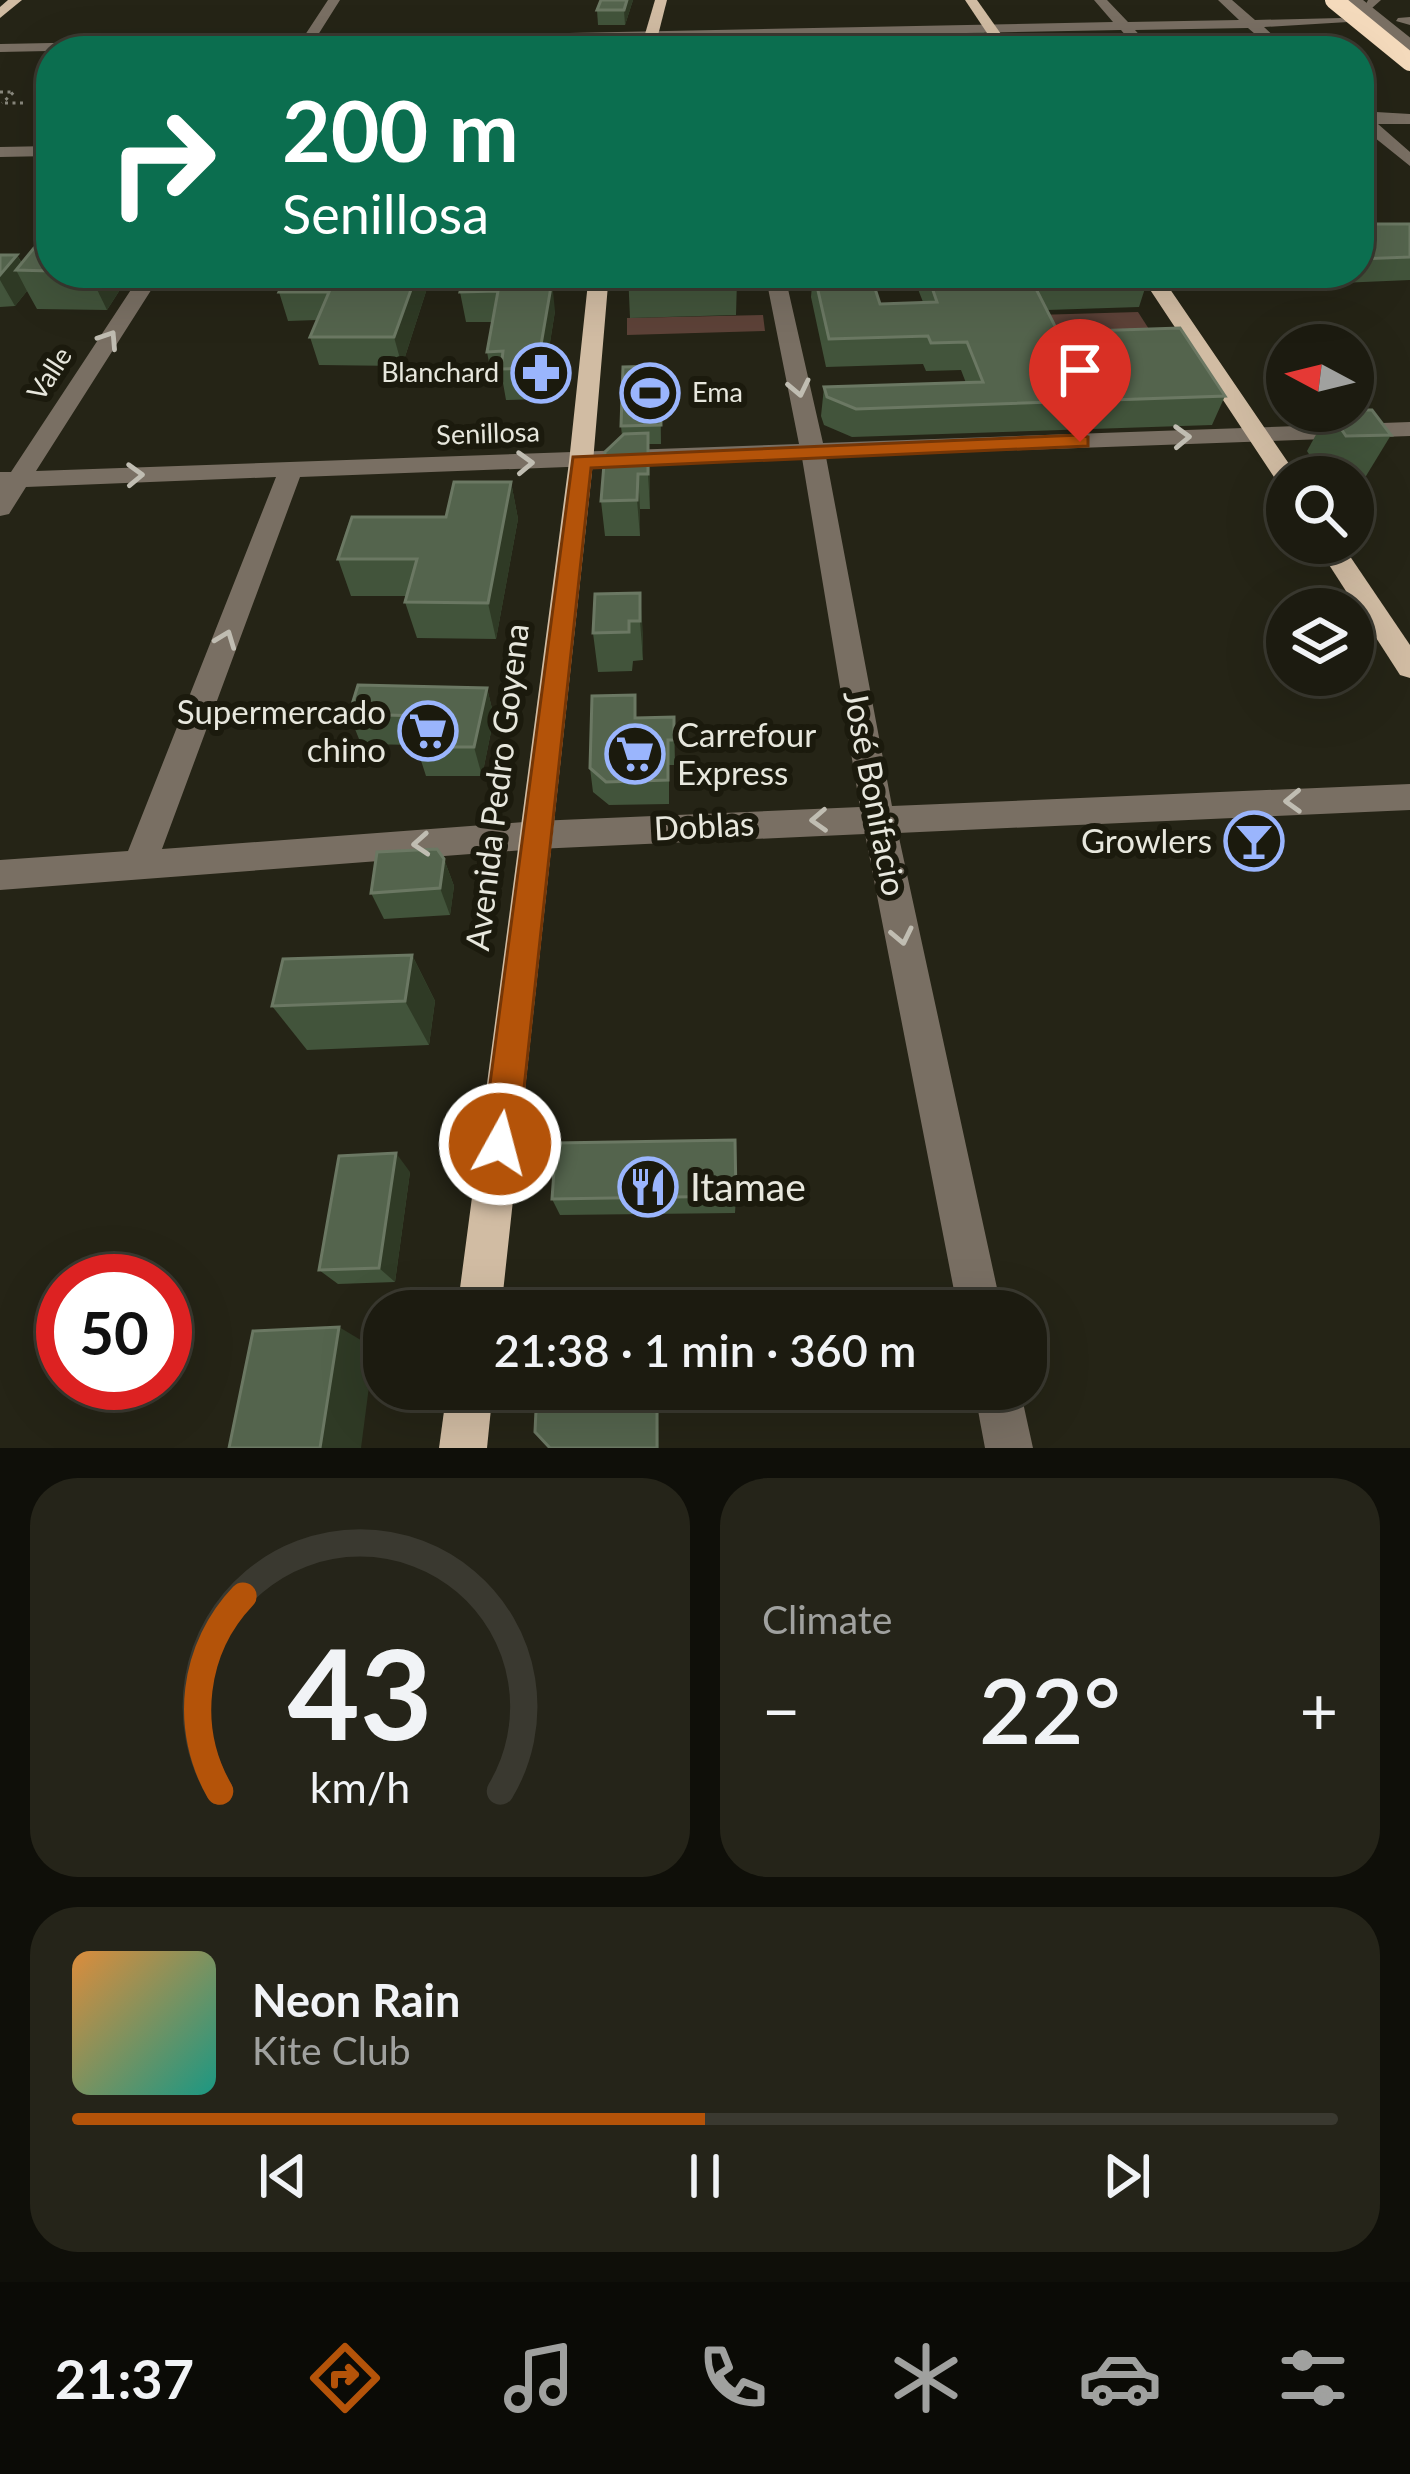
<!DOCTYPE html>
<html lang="en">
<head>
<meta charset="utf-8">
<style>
	:root { --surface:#1c1b10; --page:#252419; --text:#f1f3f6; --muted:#a0a19f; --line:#3a3930; --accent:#b45309 }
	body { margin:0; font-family:Lato,sans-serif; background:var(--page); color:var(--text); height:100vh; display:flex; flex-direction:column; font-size:45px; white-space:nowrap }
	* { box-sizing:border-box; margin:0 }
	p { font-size:39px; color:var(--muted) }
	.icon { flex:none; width:66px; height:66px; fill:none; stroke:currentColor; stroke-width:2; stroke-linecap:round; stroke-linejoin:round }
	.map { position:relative; height:1448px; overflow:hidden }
	.side { display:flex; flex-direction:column; gap:30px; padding:30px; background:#0f0f09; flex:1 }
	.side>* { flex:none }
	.hud { position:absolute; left:36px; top:36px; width:1338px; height:252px; border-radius:48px; box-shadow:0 12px 48px #0002,0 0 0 3px var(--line); background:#0b6e4f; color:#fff; overflow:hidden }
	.needle { width:78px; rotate:277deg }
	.tools { position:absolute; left:1266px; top:324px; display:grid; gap:24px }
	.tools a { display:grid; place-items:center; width:108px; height:108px; border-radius:50%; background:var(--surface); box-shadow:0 12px 48px #0002,0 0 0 3px var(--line); font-size:60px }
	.speed { position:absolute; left:36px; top:1254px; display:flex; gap:24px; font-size:60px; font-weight:700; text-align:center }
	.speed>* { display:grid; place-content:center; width:156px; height:156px; border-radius:50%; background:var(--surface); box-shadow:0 12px 48px #0002,0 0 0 3px var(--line); line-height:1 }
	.speed .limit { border:18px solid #d22; background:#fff; color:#111 }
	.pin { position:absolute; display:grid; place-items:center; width:102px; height:102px; color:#fff; margin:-123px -51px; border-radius:50% 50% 50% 0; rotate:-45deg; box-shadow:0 0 12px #0007 }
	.pin .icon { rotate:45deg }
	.me { position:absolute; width:132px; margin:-66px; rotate:7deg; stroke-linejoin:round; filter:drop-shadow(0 0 9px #0008) }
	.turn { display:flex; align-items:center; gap:42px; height:252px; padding:0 48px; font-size:54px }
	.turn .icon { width:156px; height:156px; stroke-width:2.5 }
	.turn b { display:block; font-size:84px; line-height:102px }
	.big { font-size:90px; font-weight:600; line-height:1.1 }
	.side .card { flex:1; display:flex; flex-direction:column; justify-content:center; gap:18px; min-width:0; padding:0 42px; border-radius:48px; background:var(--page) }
	.side .dial { align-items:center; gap:0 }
	.dial svg { height:312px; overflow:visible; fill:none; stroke:var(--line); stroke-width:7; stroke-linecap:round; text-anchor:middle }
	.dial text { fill:var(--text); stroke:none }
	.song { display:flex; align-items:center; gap:36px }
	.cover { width:144px; height:144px; border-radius:18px; background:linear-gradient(135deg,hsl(30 70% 55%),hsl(170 70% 35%)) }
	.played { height:12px; border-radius:6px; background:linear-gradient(90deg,var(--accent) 50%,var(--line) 50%) }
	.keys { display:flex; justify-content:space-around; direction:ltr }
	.heat { display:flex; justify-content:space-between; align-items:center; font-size:66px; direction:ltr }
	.side .tiles { flex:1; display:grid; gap:30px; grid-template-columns:1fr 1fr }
	.card:last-child { grid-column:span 2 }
	.trip { position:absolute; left:363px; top:1290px; width:684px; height:120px; border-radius:48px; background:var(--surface); box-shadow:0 12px 48px #0002,0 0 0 3px var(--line); font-weight:600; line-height:120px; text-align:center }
	.dock { display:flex; height:192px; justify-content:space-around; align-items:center; background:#0b0b06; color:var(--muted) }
	.dock .icon { width:84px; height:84px }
	.dock .current { color:var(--accent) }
	.dock b { font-size:54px; color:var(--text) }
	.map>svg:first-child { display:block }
	.green { fill:#5d4238 }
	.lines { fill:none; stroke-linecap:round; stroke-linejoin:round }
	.path { stroke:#89887d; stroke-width:3; stroke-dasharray:3 4.5; stroke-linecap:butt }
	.minor { fill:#796f63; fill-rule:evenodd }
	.major { fill:#d1bca3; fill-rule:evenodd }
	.minor-bridge { stroke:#796f63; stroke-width:15 }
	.highway-bridge { stroke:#f4dabc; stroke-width:18 }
	.wall { fill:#42543b }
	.shaded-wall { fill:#2f3a25 }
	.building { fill:#54644d; stroke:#6b7863; stroke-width:3 }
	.oneway { stroke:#c0bdb2 }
	.route { fill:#b45309; stroke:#753606; stroke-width:3 }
	.labels { text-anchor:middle; stroke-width:12; stroke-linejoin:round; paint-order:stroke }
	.far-poi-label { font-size:27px; fill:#e7e7dd; stroke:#1b1a0d; text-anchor:end }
	.far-street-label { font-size:27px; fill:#e7e7dd; stroke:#1b1a0d }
	.poi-label { font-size:33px; fill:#e7e7dd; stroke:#1b1a0d; text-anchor:end }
	.street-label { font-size:33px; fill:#e7e7dd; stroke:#1b1a0d }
	.near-poi-label { font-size:39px; fill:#e7e7dd; stroke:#1b1a0d; text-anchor:start }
</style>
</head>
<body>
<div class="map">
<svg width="1410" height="1448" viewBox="0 0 1410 1448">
	<rect width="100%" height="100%" fill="#252416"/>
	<g class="green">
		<polygon points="1138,312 1163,351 1055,355 1036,315"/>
		<polygon points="763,315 765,331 627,335 627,318"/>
	</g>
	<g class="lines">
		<g class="path">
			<polyline points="0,92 14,92 2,103"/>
			<polyline points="5,103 24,103"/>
		</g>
		<g class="minor">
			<polygon points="328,0 340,0 316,38 1113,22 1094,0 1107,0 1128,22 1239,20 1218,0 1232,0 1255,20 1341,18 1348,22 1264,27 1290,51 1275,51 1248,28 1135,30 1154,51 1139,51 1121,30 311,46 308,51 294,51 297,46 0,52 0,44 303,38"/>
			<polygon points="1368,0 1381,0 1372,8 1366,4"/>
			<polygon points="1410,17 1410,25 1396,21 1398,18"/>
			<polygon points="1359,111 1410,114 1410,124 1378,124 1410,152 1410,166 1359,125"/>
			<polygon points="51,146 51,156 0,157 0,147"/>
			<path d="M142 273H162L36 471 799 444 765 273H785V277L849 273 852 282 842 288 788 289 823 443 1410 422V436L826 457 892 806 1410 784V810L898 833 1002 1311H958L865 834 537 849 0 890V860L128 851 276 477 26 487 9 514 0 516V472H11ZM802 458 860 807 537 821 162 849 300 477Z"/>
			<polygon points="974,1389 1020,1389 1033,1448 985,1448"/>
		</g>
		<g class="major">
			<polygon points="8,0 22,0 0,18 0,7"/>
			<polygon points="655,0 667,0 654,51 640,51"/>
			<polygon points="965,0 977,0 1013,51 999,51"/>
			<polygon points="589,273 609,273 593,462 501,1311 457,1311 569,462"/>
			<polygon points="1139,273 1159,273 1298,477 1287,477 1287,486 1278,483"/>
			<polygon points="1315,543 1341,543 1410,645 1410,678 1400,675"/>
			<polygon points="447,1389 493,1389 487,1448 439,1448"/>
		</g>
		<polyline class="minor-bridge" points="1351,0 1410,47"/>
		<polyline class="highway-bridge" points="1334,0 1410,62"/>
	</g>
	<g class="wall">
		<polygon points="601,0 633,0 625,25 598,25 597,10"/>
		<polygon points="957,35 995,51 954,51"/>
		<polygon points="1359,224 1410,224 1410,280 1269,286 1259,273 1359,273"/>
		<polygon points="51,248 51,273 118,273 123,285 107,310 37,309 27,291 15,306 0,307 0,255 17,255 22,263"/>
		<polygon points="288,273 430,273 431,276 402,366 319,365 310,337 317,320 288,321 279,292"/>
		<polygon points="628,273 737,280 736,315 630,318"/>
		<polygon points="813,273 870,273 880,304 923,302 914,279 915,273 1144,273 1148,279 1139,307 1047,310 1058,332 1225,396 1212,425 852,437 824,425 821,416 824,387 966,383 961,370 926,371 923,364 826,367 811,297"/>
		<polygon points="527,281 555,311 541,399 506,400 503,383 493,383 487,352 492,322 466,322 460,292"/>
		<polygon points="660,366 661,444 649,444 650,509 640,509 640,536 605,536 601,501 622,436 621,426"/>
		<polygon points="1329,411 1391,435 1366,476 1323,476 1307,451"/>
		<polygon points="511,482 518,519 496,639 417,638 405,602 407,596 351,596 338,559 446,517"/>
		<polygon points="640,593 643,660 633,661 632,671 598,672 593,633"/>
		<polygon points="487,688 494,717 482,776 426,776 416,745 361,744 349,714"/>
		<polygon points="674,717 675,765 669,765 669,804 609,805 593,792 590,768 637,718"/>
		<polygon points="444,859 454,886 450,915 384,919 371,893"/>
		<polygon points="412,955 435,1001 429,1045 307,1050 272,1006"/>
		<polygon points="410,1172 395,1282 338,1284 319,1270"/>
		<polygon points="736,1196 735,1213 560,1215 552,1199"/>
	</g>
	<g class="shaded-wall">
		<polygon points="627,0 633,0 625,25 624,10"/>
		<polygon points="17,255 25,270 16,270 27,291 15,306 0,280 0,275"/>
		<polygon points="89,273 118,273 123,285 107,310"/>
		<polygon points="417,273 430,273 431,276 402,366 394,337"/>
		<polygon points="518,273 529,273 521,312 517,281"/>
		<polygon points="552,281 555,311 541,399 537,368"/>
		<polygon points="648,433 650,468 650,509 648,474"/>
		<polygon points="638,474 640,509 640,536 637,500"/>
		<polygon points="511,482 518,519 496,639 488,603"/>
		<polygon points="640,593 643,633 643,660 640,621"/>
		<polygon points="487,688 494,717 482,776 474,747"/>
		<polygon points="444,859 454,886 450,915 440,888"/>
		<polygon points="412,955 435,1001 429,1045 405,1001"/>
		<polygon points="396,1153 410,1172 395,1282 379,1268"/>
		<polygon points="339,1327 374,1348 361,1448 320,1448"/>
		<polygon points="657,1389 658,1389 659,1448 657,1448"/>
	</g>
	<g class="building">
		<polygon points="601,0 627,0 624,10 597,10"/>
		<polygon points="983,34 995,51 967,51 957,35"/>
		<polygon points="1359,224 1410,224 1410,257 1359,259"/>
		<polygon points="34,248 51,248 51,271 16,270"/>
		<polygon points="0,255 17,255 0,275"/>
		<polygon points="288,273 417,273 394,337 310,337 329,292 279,292"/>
		<polygon points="465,273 518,273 517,281 552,281 537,368 501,369 503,351 487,352 498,291 460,292"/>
		<polygon points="628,273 736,273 737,280 628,283"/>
		<polygon points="814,273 870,273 880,304 937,302 927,273 1144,273 1148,279 1033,283 1058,332 1180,328 1225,396 856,409 827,397 824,387 983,382 967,342 931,343 928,336 829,339"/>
		<polygon points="660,366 661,425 621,426 623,367"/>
		<polygon points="1353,410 1372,410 1391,435 1346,436 1329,411"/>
		<polygon points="648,433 648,474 638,474 637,500 601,501 605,452 624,434"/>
		<polygon points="454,482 511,482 488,603 405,602 417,559 338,559 352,517 446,517"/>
		<polygon points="640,593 640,621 629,621 629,632 593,633 595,594"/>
		<polygon points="358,685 487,688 474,747 416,747 423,716 349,714"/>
		<polygon points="635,695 635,718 674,717 674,740 668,740 668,780 606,782 590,768 592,696"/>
		<polygon points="437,849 444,859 440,888 371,893 377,852"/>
		<polygon points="412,955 405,1001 272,1006 283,959"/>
		<polygon points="735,1140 736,1196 552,1199 556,1143"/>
		<polygon points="396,1153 379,1268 319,1270 339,1156"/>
		<polygon points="339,1327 320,1448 229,1448 253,1331"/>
		<polygon points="537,1389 657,1389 657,1448 550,1448 535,1432"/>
	</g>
	<defs><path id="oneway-chevron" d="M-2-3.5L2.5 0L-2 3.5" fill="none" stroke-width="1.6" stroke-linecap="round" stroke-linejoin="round" transform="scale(3)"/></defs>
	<g class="oneway">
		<use href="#oneway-chevron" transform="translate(109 339) rotate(-57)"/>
		<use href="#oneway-chevron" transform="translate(799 388) rotate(78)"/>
		<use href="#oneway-chevron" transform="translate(1182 437) rotate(-2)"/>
		<use href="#oneway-chevron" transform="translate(525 463) rotate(-2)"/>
		<use href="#oneway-chevron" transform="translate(135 475) rotate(-2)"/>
		<use href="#oneway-chevron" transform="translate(226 639) rotate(-69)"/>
		<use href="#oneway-chevron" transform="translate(1293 801) rotate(178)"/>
		<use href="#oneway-chevron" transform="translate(819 820) rotate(177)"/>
		<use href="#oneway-chevron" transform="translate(421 844) rotate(176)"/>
		<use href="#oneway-chevron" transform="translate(902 936) rotate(78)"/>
	</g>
	<polygon class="route" points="1080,435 1088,437 1088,446 591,468 518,1144 513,1157 500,1162 487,1157 482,1144 573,457"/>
	<defs>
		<g id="pharmacy-ring" transform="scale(3)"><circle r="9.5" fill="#1b1a0d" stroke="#9ab5fd" stroke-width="1.5"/><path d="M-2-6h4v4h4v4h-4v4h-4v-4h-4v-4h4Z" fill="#9ab5fd"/></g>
		<g id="stadium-ring" transform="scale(3)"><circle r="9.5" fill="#1b1a0d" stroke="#9ab5fd" stroke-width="1.5"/><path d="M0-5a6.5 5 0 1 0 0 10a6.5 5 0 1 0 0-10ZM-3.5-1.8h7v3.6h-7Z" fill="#9ab5fd"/></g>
		<g id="supermarket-ring" transform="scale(3)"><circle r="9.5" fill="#1b1a0d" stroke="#9ab5fd" stroke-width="1.5"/><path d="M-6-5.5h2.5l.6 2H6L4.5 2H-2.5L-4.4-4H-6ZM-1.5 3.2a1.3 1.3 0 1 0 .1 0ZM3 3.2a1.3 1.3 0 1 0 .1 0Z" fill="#9ab5fd"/></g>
		<g id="bar-ring" transform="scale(3)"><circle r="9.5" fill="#1b1a0d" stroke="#9ab5fd" stroke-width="1.5"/><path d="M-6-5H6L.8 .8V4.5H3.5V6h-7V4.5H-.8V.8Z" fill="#9ab5fd"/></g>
		<g id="restaurant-ring" transform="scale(3)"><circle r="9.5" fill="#1b1a0d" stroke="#9ab5fd" stroke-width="1.5"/><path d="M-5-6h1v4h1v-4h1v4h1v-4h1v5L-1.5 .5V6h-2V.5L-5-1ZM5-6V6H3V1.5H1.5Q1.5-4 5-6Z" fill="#9ab5fd"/></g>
	</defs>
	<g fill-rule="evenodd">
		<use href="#pharmacy-ring" x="541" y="373"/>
		<use href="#stadium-ring" x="650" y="393"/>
		<use href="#supermarket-ring" x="428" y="731"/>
		<use href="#supermarket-ring" x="635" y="754"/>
		<use href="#bar-ring" x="1254" y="841"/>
		<use href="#restaurant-ring" x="648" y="1187"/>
	</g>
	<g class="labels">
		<g class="far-poi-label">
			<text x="499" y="382">Blanchard</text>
			<text x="692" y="402" text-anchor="start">Ema</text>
		</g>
		<g class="far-street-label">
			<text transform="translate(50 374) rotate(-57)" y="9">Valle</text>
			<text transform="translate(488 434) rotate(-2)" y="9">Senillosa</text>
		</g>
		<g class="poi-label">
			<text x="386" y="724">Supermercado<tspan x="386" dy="38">chino</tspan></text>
			<text x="677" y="747" text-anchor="start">Carrefour<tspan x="677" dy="38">Express</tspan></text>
			<text x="1212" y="853">Growlers</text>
		</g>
		<g class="street-label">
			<text transform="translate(497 787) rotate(-83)" y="12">Avenida Pedro Goyena</text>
			<text transform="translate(875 793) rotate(79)" y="12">José Bonifacio</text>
			<text transform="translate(704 826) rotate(-3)" y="12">Doblas</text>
		</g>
		<g class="near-poi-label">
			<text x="690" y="1201">Itamae</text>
		</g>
	</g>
</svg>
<div class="tools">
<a><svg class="needle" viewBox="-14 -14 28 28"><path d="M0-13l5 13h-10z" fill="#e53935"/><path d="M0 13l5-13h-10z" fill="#a0a19f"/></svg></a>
<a><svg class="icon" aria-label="search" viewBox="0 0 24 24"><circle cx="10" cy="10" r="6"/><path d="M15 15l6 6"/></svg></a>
<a><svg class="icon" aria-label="layers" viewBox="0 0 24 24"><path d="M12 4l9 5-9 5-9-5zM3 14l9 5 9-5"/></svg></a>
</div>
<div class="speed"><div class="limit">50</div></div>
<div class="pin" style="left:1080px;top:442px;background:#d93025"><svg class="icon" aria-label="arrive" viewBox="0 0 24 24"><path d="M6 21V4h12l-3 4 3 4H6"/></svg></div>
<svg class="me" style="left:500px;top:1144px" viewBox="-20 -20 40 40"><circle r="17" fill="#b45309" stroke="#fff" stroke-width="3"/><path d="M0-11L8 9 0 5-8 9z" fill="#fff"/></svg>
<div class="trip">21:38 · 1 min · 360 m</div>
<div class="hud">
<div class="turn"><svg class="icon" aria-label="right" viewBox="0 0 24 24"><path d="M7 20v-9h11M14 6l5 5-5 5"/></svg><div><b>200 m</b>Senillosa</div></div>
</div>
</div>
<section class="side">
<div class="tiles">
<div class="card dial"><svg viewBox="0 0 100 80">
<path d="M14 69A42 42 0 1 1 86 69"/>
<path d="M14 69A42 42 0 0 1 20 19" stroke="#b45309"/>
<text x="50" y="56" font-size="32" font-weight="700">43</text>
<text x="50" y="72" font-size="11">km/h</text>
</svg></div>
<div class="card"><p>Climate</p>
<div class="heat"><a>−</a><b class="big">22°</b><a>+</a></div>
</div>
<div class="card">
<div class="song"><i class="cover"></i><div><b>Neon Rain</b><p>Kite Club</p></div></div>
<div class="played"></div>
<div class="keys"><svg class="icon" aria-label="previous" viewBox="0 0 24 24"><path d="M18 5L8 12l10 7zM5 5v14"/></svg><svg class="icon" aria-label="pause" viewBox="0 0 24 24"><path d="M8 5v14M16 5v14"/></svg><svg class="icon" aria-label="next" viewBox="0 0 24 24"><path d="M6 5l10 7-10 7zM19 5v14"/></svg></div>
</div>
</div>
</section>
<nav class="dock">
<b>21:37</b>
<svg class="icon current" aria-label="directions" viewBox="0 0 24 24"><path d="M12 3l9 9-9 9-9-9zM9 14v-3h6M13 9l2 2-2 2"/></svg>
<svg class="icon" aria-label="music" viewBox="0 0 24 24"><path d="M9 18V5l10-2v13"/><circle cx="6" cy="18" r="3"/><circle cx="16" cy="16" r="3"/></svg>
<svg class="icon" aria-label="phone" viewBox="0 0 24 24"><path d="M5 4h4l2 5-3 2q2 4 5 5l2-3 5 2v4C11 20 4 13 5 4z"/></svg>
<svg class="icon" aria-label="climate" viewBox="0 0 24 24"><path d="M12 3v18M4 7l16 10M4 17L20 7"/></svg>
<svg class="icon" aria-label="car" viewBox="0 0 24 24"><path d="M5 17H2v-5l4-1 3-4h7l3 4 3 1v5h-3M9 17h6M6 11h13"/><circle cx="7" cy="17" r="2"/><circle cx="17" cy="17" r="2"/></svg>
<svg class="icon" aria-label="filters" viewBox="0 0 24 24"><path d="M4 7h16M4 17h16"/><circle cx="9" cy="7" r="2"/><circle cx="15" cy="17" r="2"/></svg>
</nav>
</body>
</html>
